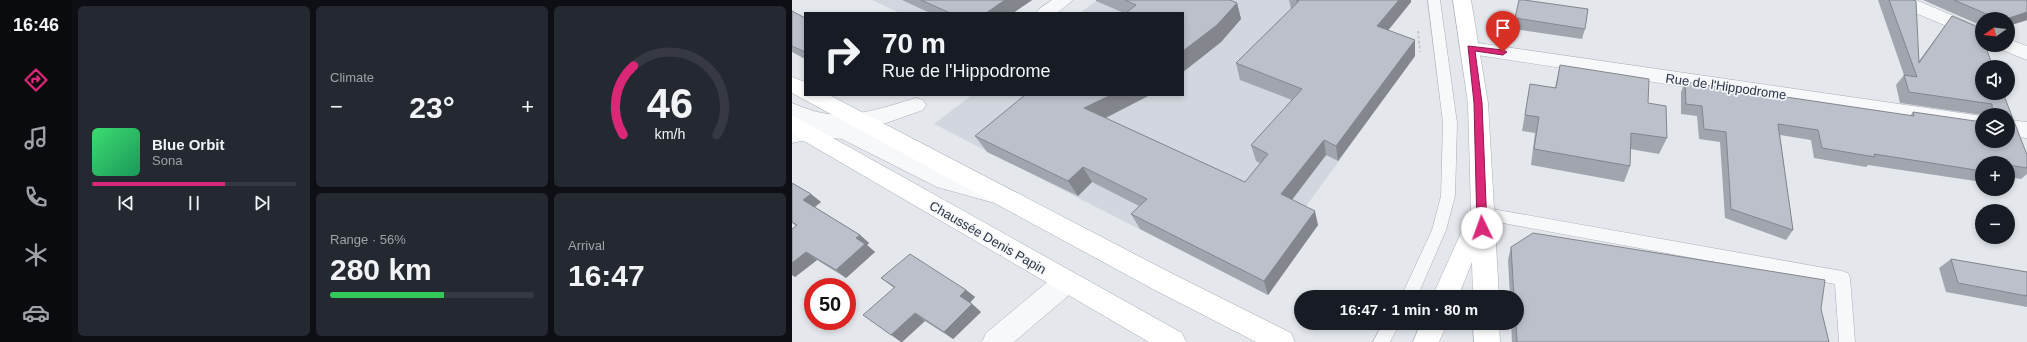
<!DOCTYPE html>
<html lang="en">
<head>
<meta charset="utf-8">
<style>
	:root { --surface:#171b24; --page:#242831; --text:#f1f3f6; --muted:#9ea1a6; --line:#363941; --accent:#db2777 }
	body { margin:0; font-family:Arial,sans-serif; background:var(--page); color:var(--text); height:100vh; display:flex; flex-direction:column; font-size:15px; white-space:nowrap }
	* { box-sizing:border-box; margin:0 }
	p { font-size:13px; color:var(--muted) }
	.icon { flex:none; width:22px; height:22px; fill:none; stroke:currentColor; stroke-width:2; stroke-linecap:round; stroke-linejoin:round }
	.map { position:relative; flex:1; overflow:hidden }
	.sheet { display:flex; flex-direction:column; gap:6px; padding:6px; background:#0d0f14; width:720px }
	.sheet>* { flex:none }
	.guide { position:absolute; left:12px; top:12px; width:380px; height:84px; border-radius:0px; box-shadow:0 2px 6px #0003; background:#171b24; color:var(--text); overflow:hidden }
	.needle { width:26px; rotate:256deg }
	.buttons { position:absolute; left:1183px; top:12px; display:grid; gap:8px }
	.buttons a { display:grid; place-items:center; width:40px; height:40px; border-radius:50%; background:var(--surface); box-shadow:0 2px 6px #0003; font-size:20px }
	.speed { position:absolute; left:12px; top:278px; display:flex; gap:8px; font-size:20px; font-weight:700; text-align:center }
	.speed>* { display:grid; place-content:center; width:52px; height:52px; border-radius:50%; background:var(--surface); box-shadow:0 2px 6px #0003; line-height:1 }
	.speed .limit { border:6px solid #d22; background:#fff; color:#111 }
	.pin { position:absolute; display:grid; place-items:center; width:34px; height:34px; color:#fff; margin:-41px -17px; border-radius:50% 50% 50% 0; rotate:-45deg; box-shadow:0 0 4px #0007 }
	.pin .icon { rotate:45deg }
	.me { position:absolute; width:44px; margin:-22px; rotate:357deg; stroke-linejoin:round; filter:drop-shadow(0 0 3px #0008) }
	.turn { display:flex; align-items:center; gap:14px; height:84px; padding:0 12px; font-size:18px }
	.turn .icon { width:52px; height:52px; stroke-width:2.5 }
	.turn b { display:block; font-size:28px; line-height:34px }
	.big { font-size:30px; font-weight:600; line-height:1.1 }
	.sheet .tile { flex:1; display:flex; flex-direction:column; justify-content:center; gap:6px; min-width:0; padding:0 14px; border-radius:6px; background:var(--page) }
	.sheet .dial { align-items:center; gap:0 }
	.dial svg { height:104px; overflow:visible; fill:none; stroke:var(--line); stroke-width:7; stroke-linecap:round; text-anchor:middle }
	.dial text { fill:var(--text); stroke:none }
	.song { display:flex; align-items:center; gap:12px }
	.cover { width:48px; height:48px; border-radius:6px; background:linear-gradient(135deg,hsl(140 70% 55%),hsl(150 70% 35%)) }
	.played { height:4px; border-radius:2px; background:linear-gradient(90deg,var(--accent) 65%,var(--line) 65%) }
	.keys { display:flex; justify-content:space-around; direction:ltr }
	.heat { display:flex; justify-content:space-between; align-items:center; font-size:22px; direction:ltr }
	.charge { height:6px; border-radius:3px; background:linear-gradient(90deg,#34c759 56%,var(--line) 0) }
	.sheet .tiles { flex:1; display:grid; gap:6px; grid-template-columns:repeat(3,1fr) }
	.tile:first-child { grid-row:span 2 }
	.trip { position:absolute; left:502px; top:290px; width:230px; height:40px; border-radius:20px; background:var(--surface); box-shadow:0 2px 6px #0003; font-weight:600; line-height:40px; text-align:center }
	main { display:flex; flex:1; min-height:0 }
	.dock { display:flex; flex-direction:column; width:72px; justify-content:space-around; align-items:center; background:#090b0e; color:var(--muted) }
	.dock .icon { width:28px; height:28px }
	.dock .selected { color:var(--accent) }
	.dock b { font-size:18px; color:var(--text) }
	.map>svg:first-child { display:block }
	.built { fill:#d2d6de }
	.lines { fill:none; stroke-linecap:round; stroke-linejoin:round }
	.service-casing { stroke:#a9aeb7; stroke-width:1 }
	.minor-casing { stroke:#a9aeb7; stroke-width:1 }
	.secondary-casing { stroke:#a9aeb7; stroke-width:1 }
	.primary-casing { stroke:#a3abb8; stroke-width:1 }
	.path { stroke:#c2c5cb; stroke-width:2; stroke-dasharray:2.5 2.5; stroke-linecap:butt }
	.service { fill:#f7f8fa; fill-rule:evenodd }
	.minor { fill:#f7f8fa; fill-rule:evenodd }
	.secondary { fill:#fff; fill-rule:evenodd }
	.primary { fill:#fff; fill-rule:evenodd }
	.wall { fill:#a1a5ae }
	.shaded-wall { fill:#83868d }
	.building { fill:#bbc0ca; stroke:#83868d }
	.route { fill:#db2777; stroke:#8e194d }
	.labels { text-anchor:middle; stroke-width:3.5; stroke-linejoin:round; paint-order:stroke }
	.street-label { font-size:13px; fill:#2b3445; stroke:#f4f6f9 }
</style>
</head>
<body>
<main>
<nav class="dock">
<b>16:46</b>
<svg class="icon selected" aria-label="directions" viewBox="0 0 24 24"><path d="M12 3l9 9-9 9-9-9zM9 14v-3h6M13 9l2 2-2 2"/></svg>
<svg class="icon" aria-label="music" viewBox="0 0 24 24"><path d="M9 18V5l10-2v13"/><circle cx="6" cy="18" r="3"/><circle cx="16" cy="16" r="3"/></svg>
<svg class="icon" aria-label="phone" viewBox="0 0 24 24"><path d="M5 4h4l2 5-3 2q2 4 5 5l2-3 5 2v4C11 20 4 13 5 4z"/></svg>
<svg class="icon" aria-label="climate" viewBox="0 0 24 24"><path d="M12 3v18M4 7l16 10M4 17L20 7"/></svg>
<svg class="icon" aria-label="car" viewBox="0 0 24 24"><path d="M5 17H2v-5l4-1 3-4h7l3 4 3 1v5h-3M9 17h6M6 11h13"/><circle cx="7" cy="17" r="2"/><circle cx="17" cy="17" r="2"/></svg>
</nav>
<section class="sheet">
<div class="tiles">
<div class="tile">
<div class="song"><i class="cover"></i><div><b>Blue Orbit</b><p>Sona</p></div></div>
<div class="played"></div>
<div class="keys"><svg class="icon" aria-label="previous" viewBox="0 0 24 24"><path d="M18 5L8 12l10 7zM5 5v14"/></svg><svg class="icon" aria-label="pause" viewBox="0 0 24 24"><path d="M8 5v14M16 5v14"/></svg><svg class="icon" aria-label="next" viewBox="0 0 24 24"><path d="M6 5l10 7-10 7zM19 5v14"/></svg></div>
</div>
<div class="tile"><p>Climate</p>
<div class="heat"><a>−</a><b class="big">23°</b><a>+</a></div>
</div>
<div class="tile dial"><svg viewBox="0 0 100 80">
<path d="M14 69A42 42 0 1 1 86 69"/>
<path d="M14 69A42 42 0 0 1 22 16" stroke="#db2777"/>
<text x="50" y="56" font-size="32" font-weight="700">46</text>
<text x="50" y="72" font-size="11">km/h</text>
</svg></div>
<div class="tile"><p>Range · 56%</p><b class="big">280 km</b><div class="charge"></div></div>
<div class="tile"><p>Arrival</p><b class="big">16:47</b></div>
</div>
</section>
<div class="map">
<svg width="1235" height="342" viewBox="0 0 1235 342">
	<rect width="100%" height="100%" fill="#e4e7ec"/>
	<g class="built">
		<polygon points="80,0 240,0 221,13 108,13"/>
		<polygon points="305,0 619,0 586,43 623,56 507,216 526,225 476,295 142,124 180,95 391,95 391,13 288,13"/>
	</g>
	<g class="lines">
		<g class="service-casing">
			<g id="service">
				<polygon points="636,0 648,0 665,123 663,196 654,230 625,297 609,297 640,230 649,196 651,123"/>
				<polygon points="689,207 1050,271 1056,273 1058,278 1063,342 1047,342 1043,284 689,219 684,217 682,213 684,209"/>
				<polygon points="591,323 608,323 598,342 581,342"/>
			</g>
		</g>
		<g class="minor-casing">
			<g id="minor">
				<polygon points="260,0 281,0 265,13 244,13 247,9"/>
				<polygon points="1099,0 1124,0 1190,28 1190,41 1102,4"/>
				<polygon points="1216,39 1235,46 1235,60 1208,49 1206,45 1216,45"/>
				<polygon points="679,42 1190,116 1190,132 672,53 670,48 672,43"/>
				<path d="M124 98 131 100 134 105 131 110 94 123 67 128 157 173 207 187 210 193 207 199 199 202 145 187 50 139 28 137 0 143V127L11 124 0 119V103C10 107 19 111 30 113 62 119 93 107 124 98Z"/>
				<polygon points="1216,120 1235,122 1235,138 1216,136"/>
				<polygon points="274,271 283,274 286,282 283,290 222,342 190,342 194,333 265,274"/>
			</g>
		</g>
		<g class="secondary-casing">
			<g id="secondary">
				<polygon points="661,0 679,0 696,103 707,297 681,297 680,262 666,297 640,297 679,211 676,103"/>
				<polygon points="629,323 655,323 647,342 621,342"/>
				<polygon points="681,323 707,323 708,342 682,342"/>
			</g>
		</g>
		<g class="primary-casing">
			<g id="primary">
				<polygon points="0,77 13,82 13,95 37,95 377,272 499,333 503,342 464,342 359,288 0,93"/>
				<polygon points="0,116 7,119 390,333 394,342 357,342 0,134"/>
			</g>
		</g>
		<polyline class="path" points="626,31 628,52"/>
		<use href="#service" class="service"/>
		<use href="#minor" class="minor"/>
		<use href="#secondary" class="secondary"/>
		<use href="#primary" class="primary"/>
	</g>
	<g class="wall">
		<polygon points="110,0 240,0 221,13 138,13"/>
		<polygon points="304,0 438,0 445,3 449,19 429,42 391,72 391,13 332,13 304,1"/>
		<polygon points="497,0 619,0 619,2 596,30 623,56 546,161 534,155 500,200 526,225 476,295 348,229 339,214 347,206 300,182 286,196 195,152 183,136 233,95 358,95 314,118 453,182 468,163 464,161 459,145 500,100 448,80 444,63 499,9"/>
		<polygon points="1086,0 1121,0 1127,61 1152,27 1160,16 1188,28 1186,30 1235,155 1235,174 1229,179 1216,177 1216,163 1190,163 1190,182 1076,165 1074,167 1022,158 1019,140 988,135 1001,230 994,240 933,218 928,142 907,139 905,116 889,114 889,92 893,82 1118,116 1121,112 1190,141 1216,115 1190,115 1108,103 1104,85 1112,75"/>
		<polygon points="1131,0 1235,0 1235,20 1216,26 1216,19 1190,19 1190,26"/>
		<polygon points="0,11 13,18 13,59 0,52"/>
		<polygon points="723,18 793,29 790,39 722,29"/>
		<polygon points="768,65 856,103 875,138 867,154 838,149 838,166 832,182 739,165 743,133 730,131 738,84 763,88"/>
		<polygon points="0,183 29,202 23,207 68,235 77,243 75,245 83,252 54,278 25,260 3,277 0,275 0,229 4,226 0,223"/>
		<polygon points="719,247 1029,309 1037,342 720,342 719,323 725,323 725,297 718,297 716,260"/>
		<polygon points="1159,259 1235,272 1235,307 1154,292 1147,268"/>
		<polygon points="89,278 174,290 183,297 178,302 189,312 161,339 133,321 110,342 109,342 102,288"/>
	</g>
	<g class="shaded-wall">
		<polygon points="213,0 240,0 221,13 194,13"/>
		<polygon points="607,0 619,0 619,2 586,43 585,26"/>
		<polygon points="445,3 449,19 429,42 391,72 391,51"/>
		<polygon points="1235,12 1235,20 1216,26 1216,19 1214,19"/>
		<polygon points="623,40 623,56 546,161 544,146"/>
		<polygon points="319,95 358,95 301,124 292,108"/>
		<polygon points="532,140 534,155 492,210 489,194"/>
		<polygon points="291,167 300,182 286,196 276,181"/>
		<polygon points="19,194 29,202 21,208 11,200"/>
		<polygon points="523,211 526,225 476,295 472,281"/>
		<polygon points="68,235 77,243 75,245 83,252 54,278 44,270 64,238"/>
		<polygon points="14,252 25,260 3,277 0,275 0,263"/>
		<polygon points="174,290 183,297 177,304 168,296"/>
		<polygon points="180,304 189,312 161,339 152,332"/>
		<polygon points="123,313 133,321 110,342 109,342 99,335"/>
	</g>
	<g class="building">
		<polygon points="129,0 213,0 194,13 158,13"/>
		<polygon points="333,0 438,0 445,3 425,25 391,51 391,13 334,13 344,5"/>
		<polygon points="504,0 607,0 585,26 623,40 544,146 532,140 489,194 523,211 472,281 339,214 355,199 291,167 276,181 183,136 233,95 319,95 292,108 453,182 476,154 459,145 510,89 444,63 507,1"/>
		<polygon points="727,0 732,0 796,9 793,29 723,18"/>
		<polygon points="1097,0 1121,0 1124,1 1127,63 1160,16 1188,28 1184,29 1187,30 1190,38 1190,45 1193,45 1201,67 1190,67 1190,93 1211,93 1235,155 1235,168 1216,165 1216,163 1203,163 1198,162 1198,163 1190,163 1190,171 1082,154 1083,157 1030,148 1026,130 986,124 1001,230 939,209 934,132 912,129 910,106 894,104 893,82 1122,116 1121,112 1190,122 1190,141 1216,141 1216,115 1201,115 1200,104 1117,92 1112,75 1125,77"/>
		<polygon points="1162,0 1235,0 1235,12 1214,19 1200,19 1199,16"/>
		<polygon points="0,11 13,18 13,52 0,46"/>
		<polygon points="768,65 857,79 856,103 874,106 875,138 839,133 838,166 742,149 747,117 733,115 738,84 764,88"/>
		<polygon points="0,183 19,194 11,200 68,235 64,238 73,244 44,270 14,252 0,263 0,229 5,225 0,222"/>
		<polygon points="741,233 1033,280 1029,309 1037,342 725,342 724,323 725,323 725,297 722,297 719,247"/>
		<polygon points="118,254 174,290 168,296 180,304 152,332 123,313 99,335 71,315 103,287 89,278"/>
		<polygon points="1159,259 1235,272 1235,296 1166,283"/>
	</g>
	<polygon class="route" points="676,46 711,50 715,52 711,55 683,51 690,103 695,228 690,232 685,228 682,103"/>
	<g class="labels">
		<g class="street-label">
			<text transform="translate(934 86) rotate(8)" y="5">Rue de l'Hippodrome</text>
			<text transform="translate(196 237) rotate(30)" y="5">Chaussée Denis Papin</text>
		</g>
	</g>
</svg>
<div class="buttons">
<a><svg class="needle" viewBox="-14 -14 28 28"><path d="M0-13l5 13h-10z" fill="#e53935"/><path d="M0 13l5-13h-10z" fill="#9ea1a6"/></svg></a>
<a><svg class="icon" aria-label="sound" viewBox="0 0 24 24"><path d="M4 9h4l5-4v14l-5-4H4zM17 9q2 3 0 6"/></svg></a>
<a><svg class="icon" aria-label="layers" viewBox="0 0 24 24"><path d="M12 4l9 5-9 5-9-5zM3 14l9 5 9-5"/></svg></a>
<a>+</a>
<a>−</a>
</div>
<div class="speed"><div class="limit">50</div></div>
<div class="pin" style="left:711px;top:52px;background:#d93025"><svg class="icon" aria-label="arrive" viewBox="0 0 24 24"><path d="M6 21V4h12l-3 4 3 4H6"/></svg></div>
<svg class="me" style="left:690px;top:228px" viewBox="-20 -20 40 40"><circle r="19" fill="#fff"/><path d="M0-13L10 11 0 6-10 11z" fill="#db2777"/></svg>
<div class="trip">16:47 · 1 min · 80 m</div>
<div class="guide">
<div class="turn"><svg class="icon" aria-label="right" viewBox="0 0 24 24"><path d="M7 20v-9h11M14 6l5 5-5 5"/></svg><div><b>70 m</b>Rue de l'Hippodrome</div></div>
</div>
</div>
</main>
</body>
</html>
